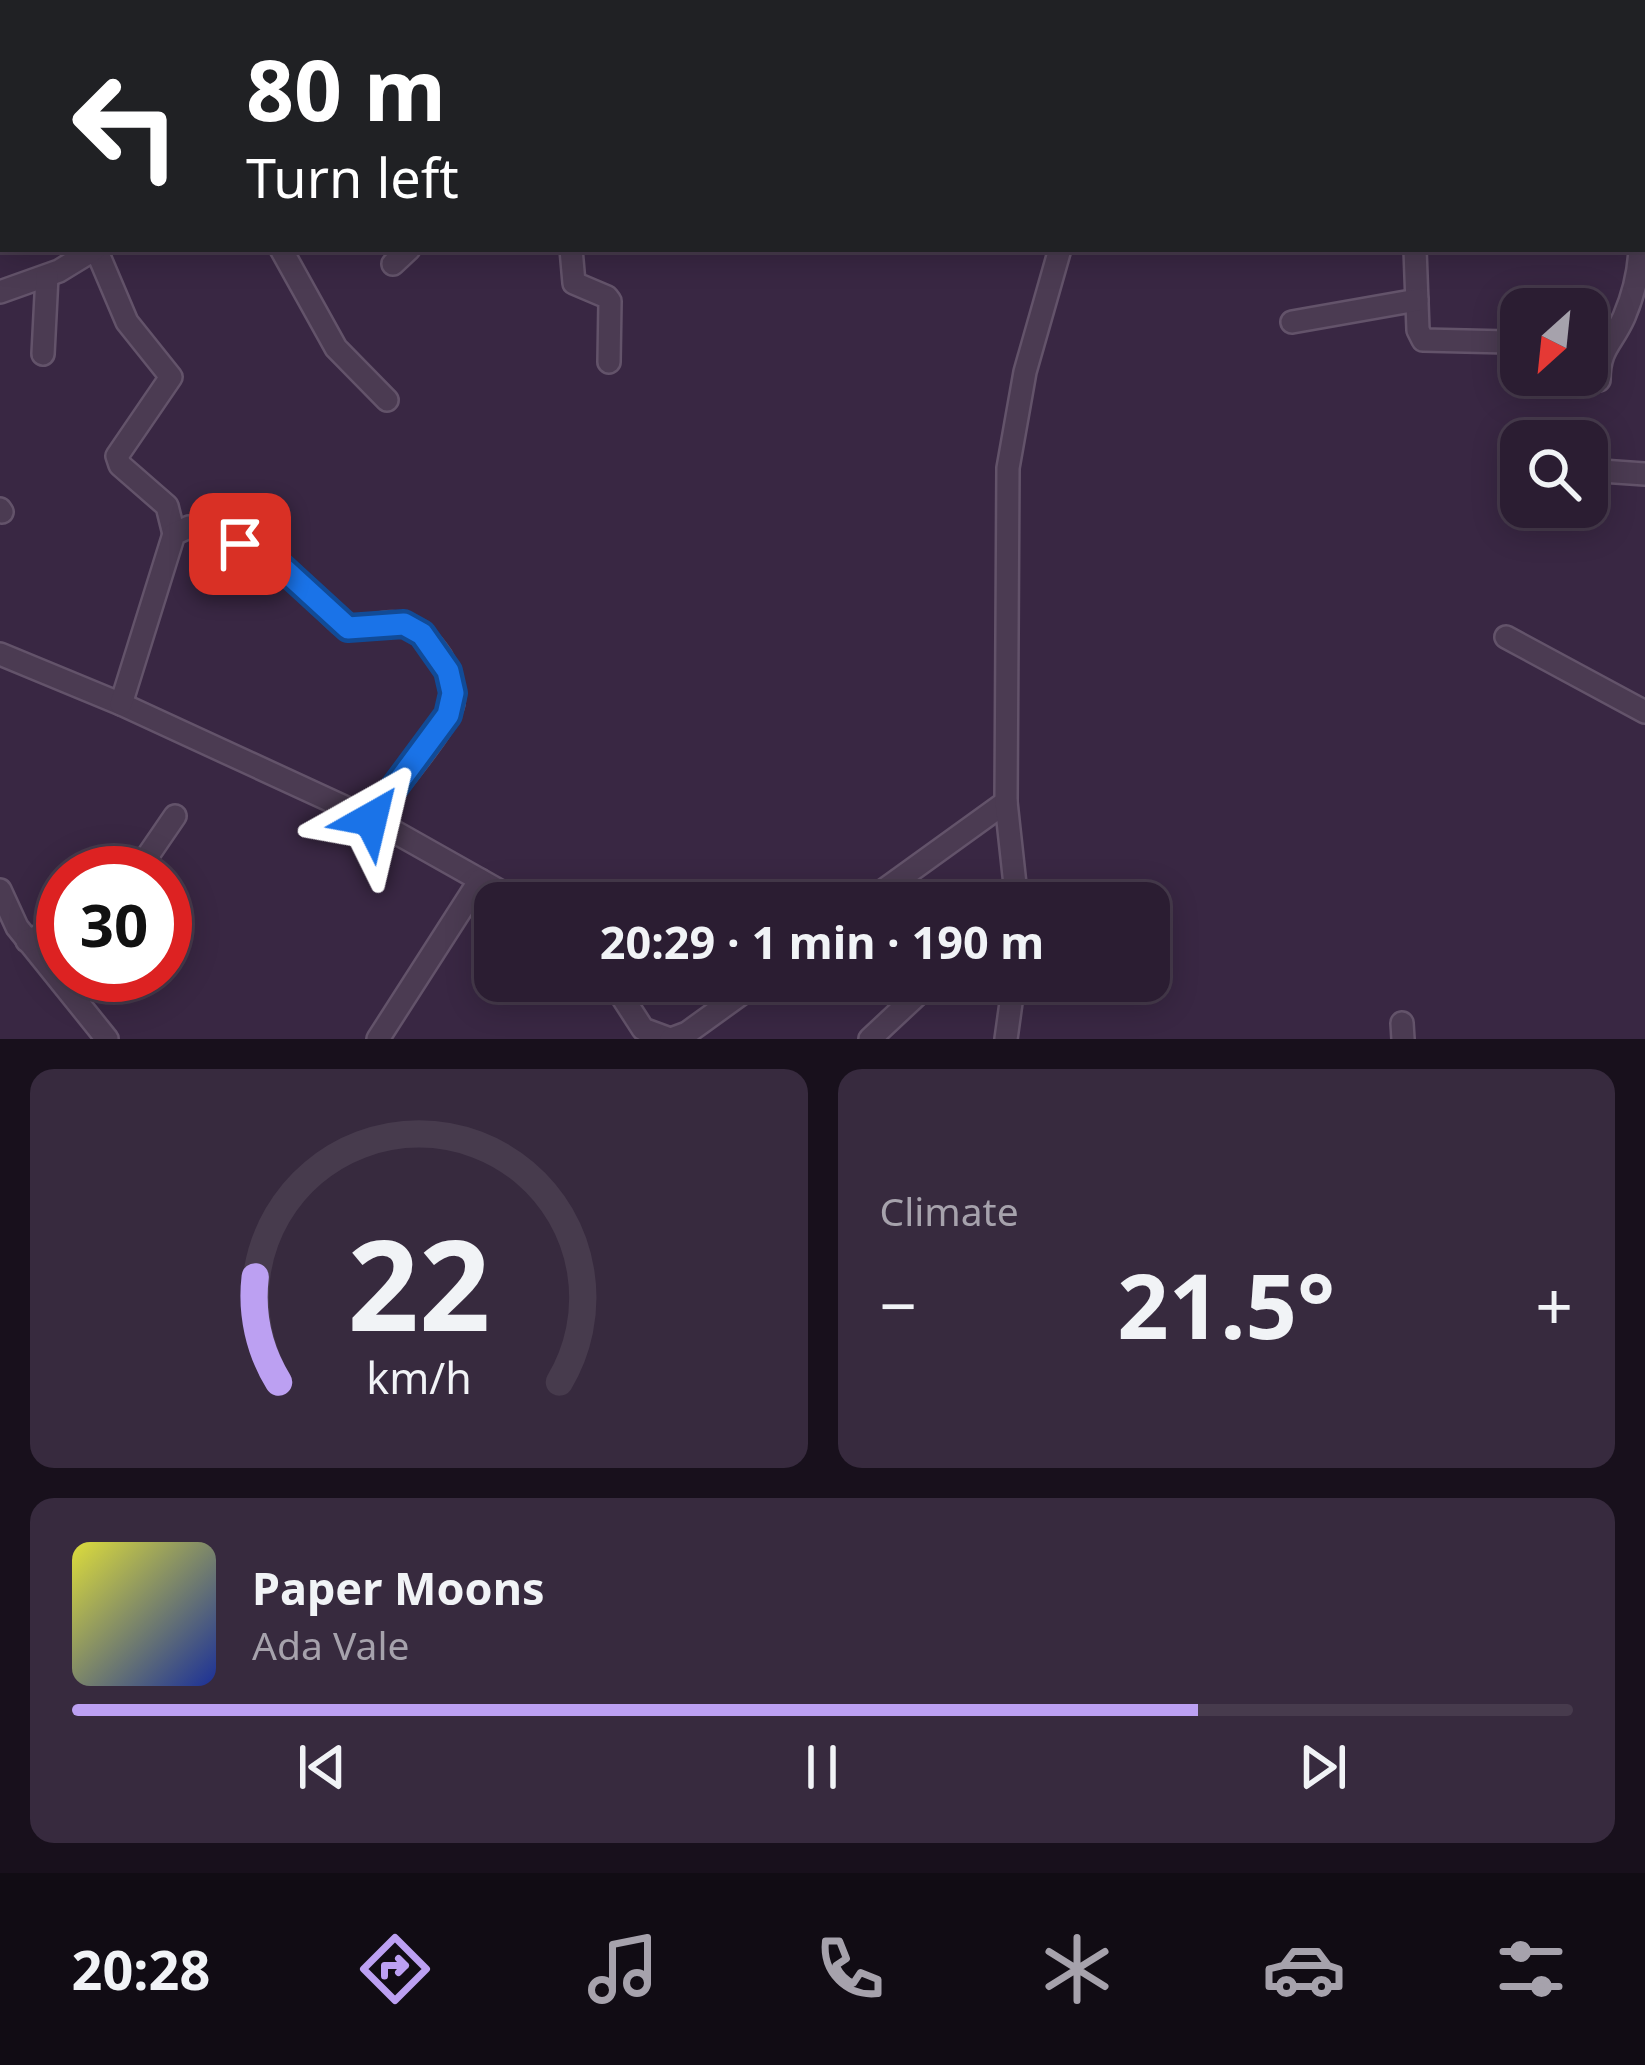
<!DOCTYPE html>
<html lang="en">
<head>
<meta charset="utf-8">
<style>
	:root { --surface:#2b1d32; --page:#372a3e; --text:#f1f3f6; --muted:#a6a2ac; --line:#473b4d; --accent:#bca0f2 }
	body { margin:0; font-family:"Noto Sans",sans-serif; background:var(--page); color:var(--text); height:100vh; display:flex; flex-direction:column; font-size:45px; white-space:nowrap }
	* { box-sizing:border-box; margin:0 }
	p { font-size:39px; color:var(--muted) }
	.icon { flex:none; width:66px; height:66px; fill:none; stroke:currentColor; stroke-width:2; stroke-linecap:round; stroke-linejoin:round }
	.map { position:relative; height:1039px; overflow:hidden }
	.sheet { display:flex; flex-direction:column; gap:30px; padding:30px; background:#18101c; flex:1 }
	.sheet>* { flex:none }
	.top-card { position:absolute; left:0px; top:0px; width:1647px; height:252px; box-shadow:0 6px 30px #0003,0 0 0 3px var(--line); background:#202124; color:#fff; overflow:hidden }
	.needle { width:78px; rotate:207deg }
	.fabs { position:absolute; left:1500px; top:288px; display:grid; gap:24px }
	.fabs a { display:grid; place-items:center; width:108px; height:108px; border-radius:24px; background:var(--surface); box-shadow:0 6px 30px #0003,0 0 0 3px var(--line); font-size:60px }
	.speed { position:absolute; left:36px; top:846px; display:flex; gap:24px; font-size:60px; font-weight:700; text-align:center }
	.speed>* { display:grid; place-content:center; width:156px; height:156px; border-radius:50%; background:var(--surface); box-shadow:0 6px 30px #0003,0 0 0 3px var(--line); line-height:1 }
	.speed .limit { border:18px solid #d22; background:#fff; color:#111 }
	.pin { position:absolute; display:grid; place-items:center; width:102px; height:102px; color:#fff; margin:-51px; border-radius:24px; box-shadow:0 6px 18px #0006 }
	.me { position:absolute; width:132px; margin:-66px; rotate:37deg; stroke-linejoin:round; filter:drop-shadow(0 0 9px #0008) }
	.turn { display:flex; align-items:center; gap:42px; height:252px; padding:0 48px; font-size:54px }
	.turn .icon { width:156px; height:156px; stroke-width:2.5 }
	.turn b { display:block; font-size:84px; line-height:102px }
	.big { font-size:90px; font-weight:700; line-height:1.1 }
	.sheet .card { flex:1; display:flex; flex-direction:column; justify-content:center; gap:18px; min-width:0; padding:0 42px; border-radius:24px; background:var(--page) }
	.sheet .dial { align-items:center; gap:0 }
	.dial svg { height:312px; overflow:visible; fill:none; stroke:var(--line); stroke-width:7; stroke-linecap:round; text-anchor:middle }
	.dial text { fill:var(--text); stroke:none }
	.song { display:flex; align-items:center; gap:36px }
	.cover { width:144px; height:144px; border-radius:18px; background:linear-gradient(135deg,hsl(60 70% 55%),hsl(230 70% 35%)) }
	.played { height:12px; border-radius:6px; background:linear-gradient(90deg,var(--accent) 75%,var(--line) 75%) }
	.keys { display:flex; justify-content:space-around; direction:ltr }
	.heat { display:flex; justify-content:space-between; align-items:center; font-size:66px; direction:ltr }
	.sheet .tiles { flex:1; display:grid; gap:30px; grid-template-columns:1fr 1fr }
	.card:last-child { grid-column:span 2 }
	.trip { position:absolute; left:474px; top:882px; width:696px; height:120px; border-radius:24px; background:var(--surface); box-shadow:0 6px 30px #0003,0 0 0 3px var(--line); font-weight:700; line-height:120px; text-align:center }
	.menu { display:flex; height:192px; justify-content:space-around; align-items:center; background:#110c14; color:var(--muted) }
	.menu .icon { width:84px; height:84px }
	.menu .on { color:var(--accent) }
	.menu b { font-size:54px; color:var(--text) }
	.map>svg:first-child { display:block }
	.lines { fill:none; stroke-linecap:round; stroke-linejoin:round }
	.minor-casing { stroke:#63536a; stroke-width:26 }
	.minor { stroke:#4b3b52; stroke-width:21 }
	.route-casing { stroke:#114b97; stroke-width:30 }
	.route { stroke:#1a73e8; stroke-width:21 }
</style>
</head>
<body>
<div class="map">
<svg width="1645" height="1039" viewBox="0 0 1645 1039">
	<rect width="100%" height="100%" fill="#392743"/>
	<g class="lines">
		<g class="minor-casing">
			<g id="minor">
				<polyline points="330,0 332,3"/>
				<polyline points="1432,0 1433,3"/>
				<polyline points="196,3 196,0"/>
				<polyline points="1152,3 1154,0"/>
				<polyline points="0,175 3,175"/>
				<polyline points="1644,207 1645,206"/>
				<polyline points="96,249 127,322 171,377 117,456 120,465 167,506 174,534"/>
				<polyline points="281,249 336,348 387,400"/>
				<polyline points="571,249 574,283 607,297 610,301 609,362"/>
				<polyline points="1415,249 1418,330 1423,340 1508,342 1521,336"/>
				<polyline points="393,264 409,249"/>
				<polyline points="0,292 59,271 95,249"/>
				<polyline points="1527,309 1527,308"/>
				<polyline points="1292,322 1417,300"/>
				<polyline points="43,354 47,276"/>
				<path d="M1599 380C1599 348 1612 344 1624 317 1633 296 1639 272 1640 249"/>
				<polyline points="1587,470 1645,474"/>
				<polyline points="0,509 2,512"/>
				<polyline points="1506,637 1645,712"/>
				<polyline points="0,654 121,704 379,823 521,903"/>
				<path d="M121 704 174 534 189 527 240 544 276 562 341 624C362 634 384 617 406 625 420 631 433 645 441 657 448 669 455 688 453 703 448 727 388 796 371 819"/>
				<polyline points="136,873 175,816"/>
				<polyline points="0,890 17,927 107,1039"/>
				<polyline points="866,903 1006,802"/>
				<polyline points="1017,903 1006,802 1008,468 1025,372 1060,249"/>
				<polyline points="27,941 63,926"/>
				<polyline points="612,981 643,1029 670,1039"/>
				<polyline points="1402,1023 1403,1039"/>
				<polyline points="378,1039 480,880"/>
				<polyline points="671,1039 687,1033 759,981"/>
				<polyline points="870,1039 932,981"/>
				<polyline points="1006,1039 1014,981"/>
			</g>
		</g>
		<use href="#minor" class="minor"/>
	</g>
	<g class="lines">
		<g class="route-casing">
			<polyline id="route" points="240,544 276,562 348,628 404,624 422,634 448,671 453,693 448,715 371,819"/>
		</g>
		<use href="#route" class="route"/>
	</g>
</svg>
<div class="fabs">
<a><svg class="needle" viewBox="-14 -14 28 28"><path d="M0-13l5 13h-10z" fill="#e53935"/><path d="M0 13l5-13h-10z" fill="#a6a2ac"/></svg></a>
<a><svg class="icon" aria-label="search" viewBox="0 0 24 24"><circle cx="10" cy="10" r="6"/><path d="M15 15l6 6"/></svg></a>
</div>
<div class="speed"><div class="limit">30</div></div>
<div class="pin" style="left:240px;top:544px;background:#d93025"><svg class="icon" aria-label="arrive" viewBox="0 0 24 24"><path d="M6 21V4h12l-3 4 3 4H6"/></svg></div>
<svg class="me" style="left:371px;top:819px" viewBox="-20 -20 40 40"><path d="M0-17L14 15 0 8-14 15z" fill="#1a73e8" stroke="#fff" stroke-width="4"/></svg>
<div class="trip">20:29 · 1 min · 190 m</div>
<div class="top-card">
<div class="turn"><svg class="icon" aria-label="left" viewBox="0 0 24 24"><path d="M17 20v-9H6M10 6l-5 5 5 5"/></svg><div><b>80 m</b>Turn left</div></div>
</div>
</div>
<section class="sheet">
<div class="tiles">
<div class="card dial"><svg viewBox="0 0 100 80">
<path d="M14 69A42 42 0 1 1 86 69"/>
<path d="M14 69A42 42 0 0 1 8 42" stroke="#bca0f2"/>
<text x="50" y="56" font-size="32" font-weight="700">22</text>
<text x="50" y="72" font-size="11">km/h</text>
</svg></div>
<div class="card"><p>Climate</p>
<div class="heat"><a>−</a><b class="big">21.5°</b><a>+</a></div>
</div>
<div class="card">
<div class="song"><i class="cover"></i><div><b>Paper Moons</b><p>Ada Vale</p></div></div>
<div class="played"></div>
<div class="keys"><svg class="icon" aria-label="previous" viewBox="0 0 24 24"><path d="M18 5L8 12l10 7zM5 5v14"/></svg><svg class="icon" aria-label="pause" viewBox="0 0 24 24"><path d="M8 5v14M16 5v14"/></svg><svg class="icon" aria-label="next" viewBox="0 0 24 24"><path d="M6 5l10 7-10 7zM19 5v14"/></svg></div>
</div>
</div>
</section>
<nav class="menu">
<b>20:28</b>
<svg class="icon on" aria-label="directions" viewBox="0 0 24 24"><path d="M12 3l9 9-9 9-9-9zM9 14v-3h6M13 9l2 2-2 2"/></svg>
<svg class="icon" aria-label="music" viewBox="0 0 24 24"><path d="M9 18V5l10-2v13"/><circle cx="6" cy="18" r="3"/><circle cx="16" cy="16" r="3"/></svg>
<svg class="icon" aria-label="phone" viewBox="0 0 24 24"><path d="M5 4h4l2 5-3 2q2 4 5 5l2-3 5 2v4C11 20 4 13 5 4z"/></svg>
<svg class="icon" aria-label="climate" viewBox="0 0 24 24"><path d="M12 3v18M4 7l16 10M4 17L20 7"/></svg>
<svg class="icon" aria-label="car" viewBox="0 0 24 24"><path d="M5 17H2v-5l4-1 3-4h7l3 4 3 1v5h-3M9 17h6M6 11h13"/><circle cx="7" cy="17" r="2"/><circle cx="17" cy="17" r="2"/></svg>
<svg class="icon" aria-label="filters" viewBox="0 0 24 24"><path d="M4 7h16M4 17h16"/><circle cx="9" cy="7" r="2"/><circle cx="15" cy="17" r="2"/></svg>
</nav>
</body>
</html>
